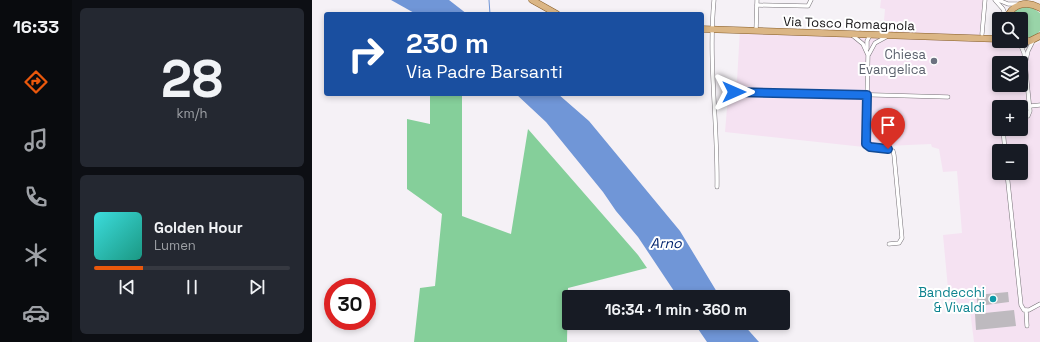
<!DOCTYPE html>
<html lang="en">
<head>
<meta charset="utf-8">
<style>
	:root { --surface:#171b24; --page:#242831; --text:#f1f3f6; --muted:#9ea1a6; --line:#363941; --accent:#ea580c }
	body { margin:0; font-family:"Space Grotesk",sans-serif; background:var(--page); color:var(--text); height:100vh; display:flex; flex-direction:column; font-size:15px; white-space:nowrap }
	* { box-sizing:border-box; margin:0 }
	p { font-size:13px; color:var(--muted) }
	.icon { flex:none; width:22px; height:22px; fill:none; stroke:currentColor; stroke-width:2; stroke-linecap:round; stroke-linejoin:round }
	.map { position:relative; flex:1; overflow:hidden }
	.panel { display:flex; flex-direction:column; gap:8px; padding:8px; background:#0d0f14; width:240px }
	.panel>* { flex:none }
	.guide { position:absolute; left:12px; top:12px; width:380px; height:84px; border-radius:4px; box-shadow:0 2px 6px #0003; background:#1a4fa0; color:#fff; overflow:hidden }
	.buttons { position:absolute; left:680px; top:12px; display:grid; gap:8px }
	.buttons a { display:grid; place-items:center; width:36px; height:36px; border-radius:4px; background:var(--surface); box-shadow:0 2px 6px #0003; font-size:20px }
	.speed { position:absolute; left:12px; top:278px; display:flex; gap:8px; font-size:20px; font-weight:700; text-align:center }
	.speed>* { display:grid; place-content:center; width:52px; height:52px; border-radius:50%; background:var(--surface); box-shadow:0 2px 6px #0003; line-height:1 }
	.speed .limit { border:6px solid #d22; background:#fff; color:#111 }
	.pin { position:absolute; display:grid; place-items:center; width:34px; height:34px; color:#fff; margin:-41px -17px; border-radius:50% 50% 50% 0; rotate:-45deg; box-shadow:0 0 4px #0007 }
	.pin .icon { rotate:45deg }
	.me { position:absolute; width:44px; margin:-22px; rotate:90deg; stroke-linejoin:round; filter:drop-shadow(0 0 3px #0008) }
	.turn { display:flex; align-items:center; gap:14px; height:84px; padding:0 16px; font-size:18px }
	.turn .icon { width:52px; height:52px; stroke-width:2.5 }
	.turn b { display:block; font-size:28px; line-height:34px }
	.panel .widget { flex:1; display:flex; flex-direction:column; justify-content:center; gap:6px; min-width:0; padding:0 14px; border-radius:6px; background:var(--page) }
	.panel .dial { align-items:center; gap:0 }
	.dial b { font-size:52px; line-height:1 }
	.song { display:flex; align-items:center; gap:12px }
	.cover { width:48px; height:48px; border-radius:6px; background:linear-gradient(135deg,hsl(180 70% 55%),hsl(170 70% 35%)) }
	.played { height:4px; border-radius:2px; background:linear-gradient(90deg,var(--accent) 25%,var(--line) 25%) }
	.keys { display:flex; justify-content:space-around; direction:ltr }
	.trip { position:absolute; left:250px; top:290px; width:228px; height:40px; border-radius:4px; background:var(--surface); box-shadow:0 2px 6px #0003; font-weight:800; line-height:40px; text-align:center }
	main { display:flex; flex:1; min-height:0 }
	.tabs { display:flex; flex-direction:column; width:72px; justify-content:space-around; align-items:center; background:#090b0e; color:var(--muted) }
	.tabs .icon { width:28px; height:28px }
	.tabs .on { color:var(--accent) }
	.tabs b { font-size:18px; color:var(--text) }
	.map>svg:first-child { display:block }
	.industrial { fill:#f5e2f2; fill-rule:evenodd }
	.green { fill:#99d4a8 }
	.forest { fill:#85cf9a }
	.water { fill:#7096d7 }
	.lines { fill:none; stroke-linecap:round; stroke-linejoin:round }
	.stream { stroke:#7096d7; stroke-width:1 }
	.building { fill:#bebabf }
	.minor-casing { stroke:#757176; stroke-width:4.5 }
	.primary-casing { stroke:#865d29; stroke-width:7 }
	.minor { stroke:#fff; stroke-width:3.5 }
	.primary { stroke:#dbb685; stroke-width:6 }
	.route-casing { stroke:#114b97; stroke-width:10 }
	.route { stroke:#1a73e8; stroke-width:7 }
	.worship-dot { fill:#6b7280; stroke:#fff; stroke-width:1.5 }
	.culture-dot { fill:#0f9aa8; stroke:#fff; stroke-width:1.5 }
	.labels { text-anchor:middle; stroke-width:4; stroke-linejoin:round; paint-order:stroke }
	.street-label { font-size:13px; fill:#141315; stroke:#fff }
	.worship-label { font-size:13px; fill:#5b616d; stroke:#fff; text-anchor:end }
	.culture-label { font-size:13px; fill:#0d838f; stroke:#fff; text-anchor:end }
	.water-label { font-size:14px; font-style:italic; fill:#00236e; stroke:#fff }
</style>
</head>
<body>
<main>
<nav class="tabs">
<b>16:33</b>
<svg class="icon on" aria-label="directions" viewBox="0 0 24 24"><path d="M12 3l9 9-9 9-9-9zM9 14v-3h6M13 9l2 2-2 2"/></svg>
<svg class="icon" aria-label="music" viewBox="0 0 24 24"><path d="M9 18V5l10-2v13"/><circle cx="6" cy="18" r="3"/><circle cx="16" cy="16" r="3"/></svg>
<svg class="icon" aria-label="phone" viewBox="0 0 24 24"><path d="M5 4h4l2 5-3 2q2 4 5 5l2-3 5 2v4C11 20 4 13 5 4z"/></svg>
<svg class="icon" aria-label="climate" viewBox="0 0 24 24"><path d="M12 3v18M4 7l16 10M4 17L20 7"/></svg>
<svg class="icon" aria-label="car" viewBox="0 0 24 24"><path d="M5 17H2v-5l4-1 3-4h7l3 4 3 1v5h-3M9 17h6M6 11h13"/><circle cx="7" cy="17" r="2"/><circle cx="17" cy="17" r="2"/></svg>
</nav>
<section class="panel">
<div class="widget dial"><b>28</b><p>km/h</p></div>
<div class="widget">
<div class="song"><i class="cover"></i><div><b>Golden Hour</b><p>Lumen</p></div></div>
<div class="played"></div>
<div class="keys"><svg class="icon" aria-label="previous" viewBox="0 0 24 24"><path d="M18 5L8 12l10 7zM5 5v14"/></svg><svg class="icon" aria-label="pause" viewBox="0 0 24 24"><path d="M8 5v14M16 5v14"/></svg><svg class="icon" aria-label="next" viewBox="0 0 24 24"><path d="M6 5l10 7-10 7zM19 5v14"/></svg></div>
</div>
</section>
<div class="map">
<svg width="728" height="342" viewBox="0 0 728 342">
	<rect width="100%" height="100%" fill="#f5f1f6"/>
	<path class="industrial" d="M569 0H671L667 42 701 41 707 45 714 56 721 45 728 42V342H662L658 310H638L631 235 650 233 645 171 631 172 627 149 620 147 619 144 552 147 413 132 417 84 425 81 428 29 571 32 573 9 568 8ZM687 63H709V85H687ZM687 107H709V129H687ZM687 151H709V173H687Z"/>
	<path class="green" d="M718 6 728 13V31C723 37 717 39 709 37V19H699L704 9Z"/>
	<polygon class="forest" points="118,94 150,94 150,216 199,234 216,129 326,255 335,268 256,288 255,342 102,342 108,288 123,286 130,214 95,189 95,119 118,124"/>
	<g class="water">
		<polygon points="79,0 137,0 155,14 104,14"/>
		<polygon points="204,94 246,94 277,121 368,231 408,297 366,297 326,237 304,211 291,192 234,122"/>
		<polygon points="382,323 430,323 447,342 395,342"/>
	</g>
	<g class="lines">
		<polyline class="stream" points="177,0 178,14"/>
	</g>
	<g class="building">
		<polygon points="696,292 697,302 666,306 664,295"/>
		<polygon points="702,310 704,326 664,330 663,314"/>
	</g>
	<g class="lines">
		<g class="minor-casing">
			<g id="minor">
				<path d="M402 0C396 62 406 124 405 187"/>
				<polyline points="683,0 691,9 695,19"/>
				<polyline points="686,0 696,4 705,4"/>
				<polyline points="445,5 496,6 499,0"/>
				<polyline points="444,31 445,0"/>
				<polyline points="670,34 673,0"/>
				<polyline points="540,35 551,44 556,55 554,144 558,147 579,150 581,151 582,155 590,238 587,243 577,244"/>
				<polyline points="707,41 712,53 718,111 716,116 709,117"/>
				<polyline points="555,49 555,41 558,35"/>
				<polyline points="557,54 563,43 574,37"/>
				<polyline points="714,60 716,51 721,41"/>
				<polyline points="422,91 636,97"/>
				<polyline points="709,107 728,105"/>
				<polyline points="691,129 693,151"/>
				<polyline points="695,173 709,305 712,310 717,310 728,304"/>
				<polyline points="714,310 715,326"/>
			</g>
		</g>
		<g class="primary-casing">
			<g id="primary">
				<polyline points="220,0 245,14"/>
				<path d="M695 19C699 4 715 0 728 8"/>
				<polyline points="390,29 687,39"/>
				<polyline points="709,41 718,41 728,36"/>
			</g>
		</g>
		<use href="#minor" class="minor"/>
		<use href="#primary" class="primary"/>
	</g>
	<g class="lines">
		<g class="route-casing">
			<polyline id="route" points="422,92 555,95 554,144 558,147 576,149"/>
		</g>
		<use href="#route" class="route"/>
	</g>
	<circle class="worship-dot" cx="622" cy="61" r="4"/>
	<circle class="culture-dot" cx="681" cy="299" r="4"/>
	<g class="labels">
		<g class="street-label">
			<text transform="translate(537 23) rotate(2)" y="5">Via Tosco Romagnola</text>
		</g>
		<g class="worship-label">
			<text x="614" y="59">Chiesa<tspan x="614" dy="15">Evangelica</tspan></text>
		</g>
		<g class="culture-label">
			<text x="673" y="297">Bandecchi<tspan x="673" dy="15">&amp; Vivaldi</tspan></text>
		</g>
		<g class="water-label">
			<text x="354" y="248">Arno</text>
		</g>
	</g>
</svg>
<div class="buttons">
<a><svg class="icon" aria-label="search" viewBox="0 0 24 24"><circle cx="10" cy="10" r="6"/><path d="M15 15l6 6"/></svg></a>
<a><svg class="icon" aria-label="layers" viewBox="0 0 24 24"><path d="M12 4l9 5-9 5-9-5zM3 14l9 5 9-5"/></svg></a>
<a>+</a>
<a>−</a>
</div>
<div class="speed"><div class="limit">30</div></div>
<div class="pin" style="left:576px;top:149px;background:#d93025"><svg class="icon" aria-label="arrive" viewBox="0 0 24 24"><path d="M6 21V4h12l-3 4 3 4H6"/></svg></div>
<svg class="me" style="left:422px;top:92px" viewBox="-20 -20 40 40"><path d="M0-17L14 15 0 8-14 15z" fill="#1a73e8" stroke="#fff" stroke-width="4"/></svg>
<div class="trip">16:34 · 1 min · 360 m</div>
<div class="guide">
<div class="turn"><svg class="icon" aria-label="right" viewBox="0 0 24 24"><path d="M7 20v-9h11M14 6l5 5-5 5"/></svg><div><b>230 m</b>Via Padre Barsanti</div></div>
</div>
</div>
</main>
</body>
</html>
